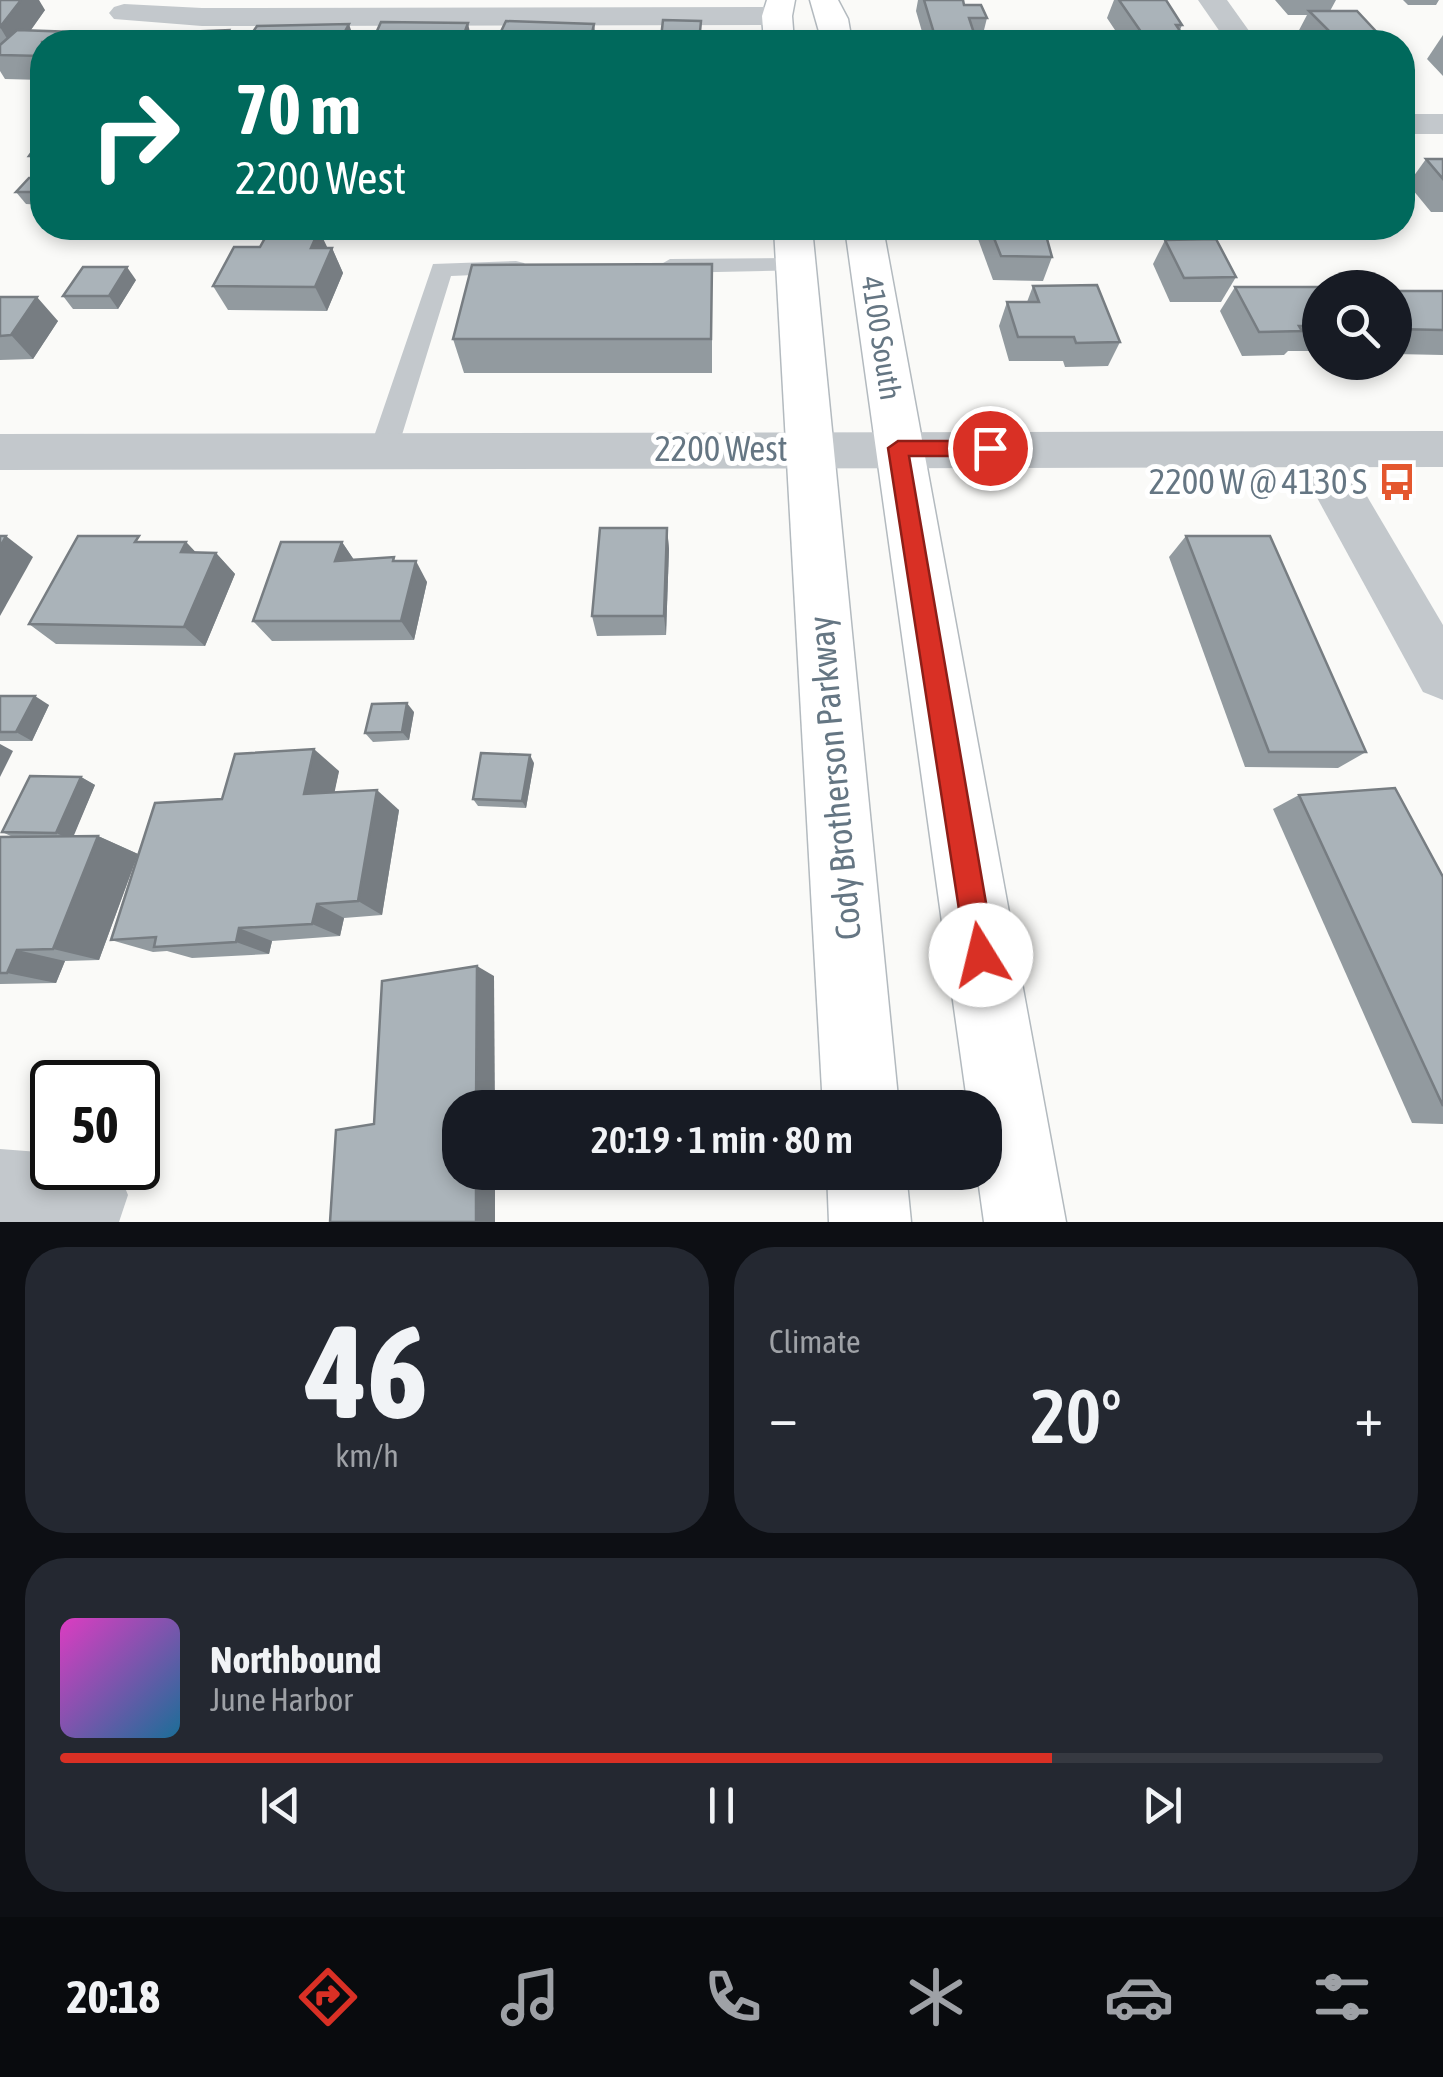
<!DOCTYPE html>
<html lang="en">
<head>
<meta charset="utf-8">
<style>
	:root { --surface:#171b24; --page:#242831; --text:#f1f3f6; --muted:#9ea1a6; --line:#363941; --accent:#d93025 }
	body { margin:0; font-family:"Asap Condensed",sans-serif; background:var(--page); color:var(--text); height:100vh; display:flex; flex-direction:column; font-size:38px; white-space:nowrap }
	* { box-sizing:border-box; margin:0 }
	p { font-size:32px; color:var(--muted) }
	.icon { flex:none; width:55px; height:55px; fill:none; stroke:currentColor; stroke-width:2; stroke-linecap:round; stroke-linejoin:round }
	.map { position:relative; height:1222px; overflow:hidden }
	.sheet { display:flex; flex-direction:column; gap:25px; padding:25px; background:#0d0f14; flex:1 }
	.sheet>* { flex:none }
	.guide { position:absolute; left:30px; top:30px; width:1385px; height:210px; border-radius:40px; box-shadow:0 5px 15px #0003; background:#00695c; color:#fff; overflow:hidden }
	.tools { position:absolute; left:1302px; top:270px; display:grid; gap:20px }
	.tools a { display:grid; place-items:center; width:110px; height:110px; border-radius:50%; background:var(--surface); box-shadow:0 5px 15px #0003; font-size:50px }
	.speed { position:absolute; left:30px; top:1060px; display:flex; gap:20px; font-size:50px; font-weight:700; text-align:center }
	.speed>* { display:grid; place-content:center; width:130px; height:130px; border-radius:50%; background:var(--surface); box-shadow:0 5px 15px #0003; line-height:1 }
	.speed .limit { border:5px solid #111; border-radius:15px; background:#fff; color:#111 }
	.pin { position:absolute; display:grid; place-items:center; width:85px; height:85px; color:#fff; margin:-42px; border:5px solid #fff; border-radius:50%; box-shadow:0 2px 10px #0007 }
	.me { position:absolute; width:110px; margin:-55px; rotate:351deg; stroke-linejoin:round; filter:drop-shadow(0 0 8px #0008) }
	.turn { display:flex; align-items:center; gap:35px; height:210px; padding:0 40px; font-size:45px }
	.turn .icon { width:130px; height:130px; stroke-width:2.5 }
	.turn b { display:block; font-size:70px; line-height:85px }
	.big { font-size:75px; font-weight:600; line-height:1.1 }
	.sheet .widget { flex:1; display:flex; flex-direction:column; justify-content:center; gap:15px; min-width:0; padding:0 35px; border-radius:40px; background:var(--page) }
	.sheet .dial { align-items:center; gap:0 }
	.dial b { font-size:130px; line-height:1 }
	.song { display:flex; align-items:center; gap:30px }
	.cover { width:120px; height:120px; border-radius:15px; background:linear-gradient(135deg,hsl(310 70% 55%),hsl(200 70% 35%)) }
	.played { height:10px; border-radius:5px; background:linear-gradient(90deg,var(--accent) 75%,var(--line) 75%) }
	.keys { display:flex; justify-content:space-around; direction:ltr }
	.heat { display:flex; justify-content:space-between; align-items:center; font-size:55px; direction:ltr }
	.sheet .tiles { flex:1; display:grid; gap:25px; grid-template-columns:1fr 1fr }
	.widget:last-child { grid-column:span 2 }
	.trip { position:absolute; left:442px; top:1090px; width:560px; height:100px; border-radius:40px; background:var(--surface); box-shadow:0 5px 15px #0003; font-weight:600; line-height:100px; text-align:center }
	.tab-bar { display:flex; height:160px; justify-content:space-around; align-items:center; background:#090b0e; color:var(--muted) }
	.tab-bar .icon { width:70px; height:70px }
	.tab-bar .on { color:var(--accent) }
	.tab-bar b { font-size:45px; color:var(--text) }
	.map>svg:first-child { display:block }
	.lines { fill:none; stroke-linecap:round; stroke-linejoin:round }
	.secondary-casing { stroke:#b3babf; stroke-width:3 }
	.service { fill:#c3c8cc; fill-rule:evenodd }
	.minor { fill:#c3c8cc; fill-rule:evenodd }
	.tertiary { fill:#c3c8cc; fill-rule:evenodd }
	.secondary { fill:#fff; fill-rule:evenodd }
	.wall { fill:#929a9f }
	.shaded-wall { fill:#777d82 }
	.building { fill:#aab3b9; stroke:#777d82; stroke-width:2.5 }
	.route { fill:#d93025; stroke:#8d1f18; stroke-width:2.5 }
	.labels { text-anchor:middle; stroke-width:10; stroke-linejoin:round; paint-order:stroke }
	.far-street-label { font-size:30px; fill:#657683; stroke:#fff }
	.street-label { font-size:35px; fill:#657683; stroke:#fff }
	.poi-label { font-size:35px; fill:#657683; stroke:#fff; text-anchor:end }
</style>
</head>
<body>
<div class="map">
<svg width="1443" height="1222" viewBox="0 0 1443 1222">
	<rect width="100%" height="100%" fill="#fafaf8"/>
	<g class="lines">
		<g class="secondary-casing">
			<g id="secondary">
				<polygon points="767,0 795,0 792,16 794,42 764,42 762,16"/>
				<polygon points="810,0 838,0 848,19 852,42 822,42"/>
				<polygon points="774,228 812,228 899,1108 823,1108"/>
				<polygon points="845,228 883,228 1066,1222 984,1222 977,1172 985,1172 985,1108 968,1108"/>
				<polygon points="827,1172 906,1172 911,1222 829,1222"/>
			</g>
		</g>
		<g class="service">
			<polygon points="796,258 804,260 808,265 804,270 670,273 658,266 670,259"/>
			<polygon points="516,261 524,263 528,268 524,273 451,276 397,451 393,458 383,462 373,458 369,451 433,264"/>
		</g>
		<g class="minor">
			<polygon points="1198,0 1227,0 1257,42 1227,42"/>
			<polygon points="124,4 202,8 777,7 787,10 792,16 787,22 777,25 202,26 114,19 109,13 114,7"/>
			<rect x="1402" y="114" width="41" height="20"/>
			<polygon points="1315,432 1332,437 1443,625 1443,700 1423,692 1291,450 1298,437"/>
			<polygon points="0,1149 52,1153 52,1168 117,1168 128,1195 119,1222 0,1222"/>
		</g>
		<polygon class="tertiary" points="1443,431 1443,467 0,470 0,434"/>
		<use href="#secondary" class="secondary"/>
	</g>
	<g class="wall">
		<polygon points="0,0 45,10 31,30 105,35 109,42 42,42 42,80 5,79 0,71"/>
		<polygon points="918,0 963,0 964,5 987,18 981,42 925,42 916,11"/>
		<polygon points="1114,0 1166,0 1182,25 1180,30 1186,40 1185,42 1123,42 1107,18"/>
		<polygon points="1275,0 1336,0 1330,11 1385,41 1385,42 1304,42 1297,34 1307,15 1288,15"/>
		<polygon points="1403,0 1439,0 1436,5 1408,5"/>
		<polygon points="1443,35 1443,76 1427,59"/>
		<polygon points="42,138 42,175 29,156"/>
		<polygon points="1426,159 1443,159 1443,212 1431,212 1408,184"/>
		<polygon points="42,178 42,205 26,204 16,192"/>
		<polygon points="628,228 650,228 650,230 628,229"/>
		<polygon points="974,228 1044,228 1052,257 1043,281 993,280"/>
		<polygon points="1052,229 1052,228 1097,228"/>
		<polygon points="1165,240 1236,277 1221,302 1170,302 1153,264"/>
		<polygon points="327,248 332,248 343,273 327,311 228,310 213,286"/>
		<polygon points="712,264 712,373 464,373 453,339"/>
		<polygon points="136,280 118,309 73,309 63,296"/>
		<polygon points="1033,286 1120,342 1108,366 1065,367 1063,361 1009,361 999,326 1007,302 1027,302"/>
		<polygon points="1235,287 1320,288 1320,351 1288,351 1284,355 1242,356 1220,311"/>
		<polygon points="1395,291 1443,291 1443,355 1395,354"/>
		<polygon points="0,297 58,321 33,359 0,360"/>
		<polygon points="667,528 669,549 666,635 597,636 592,616"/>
		<polygon points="1186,536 1366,752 1338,768 1245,767 1169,557"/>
		<polygon points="144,542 186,542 196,553 216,553 235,574 205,646 56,644 29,624"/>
		<polygon points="342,542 354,560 397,561 427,582 414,640 272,641 253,621"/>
		<polygon points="0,696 49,705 32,741 0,741"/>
		<polygon points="414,712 409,740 373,742 365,733"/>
		<polygon points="534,763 526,808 478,806 473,799"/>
		<polygon points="339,771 334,792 399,810 382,915 344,918 340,936 272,941 269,954 192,958 167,951 153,952 111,940 222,799"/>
		<polygon points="81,777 95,785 73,836 98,836 138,854 99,960 65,961 56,983 0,984 0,837 13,837 2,832"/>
		<polygon points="1299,795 1443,877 1443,1124 1412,1123 1273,809"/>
	</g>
	<g class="shaded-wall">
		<polygon points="21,0 39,0 45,10 15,52 0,27"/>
		<polygon points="468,23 472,42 461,42"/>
		<polygon points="349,24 355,42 339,42"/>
		<polygon points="594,24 596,42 590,42"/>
		<polygon points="229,30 234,42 222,42"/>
		<polygon points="105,35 109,42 98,42"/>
		<polygon points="319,230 330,253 332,248 343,273 327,311 315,287 311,248"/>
		<polygon points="127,267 136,280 118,309 109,296"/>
		<polygon points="37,297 58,321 33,359 11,335"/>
		<polygon points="667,528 669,549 666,635 664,616"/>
		<polygon points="6,536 33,557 0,616 0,547"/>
		<polygon points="186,542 206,563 181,552"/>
		<polygon points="342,542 356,563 335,561"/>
		<polygon points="216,553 235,574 205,646 184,627"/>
		<polygon points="416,561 427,582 414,640 401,621"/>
		<polygon points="35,696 49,705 32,741 16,732"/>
		<polygon points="407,703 414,712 409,740 402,732"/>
		<polygon points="0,744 13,751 0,777"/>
		<polygon points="314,749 339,771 330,814 304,794"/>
		<polygon points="530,755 534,763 526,808 522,801"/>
		<polygon points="81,777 95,785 72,840 56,833"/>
		<polygon points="377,790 399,810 382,915 358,901"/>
		<polygon points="98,836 138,854 99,960 53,949"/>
		<polygon points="317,904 344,918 340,936 312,924"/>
		<polygon points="239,928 272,941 269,954 236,942"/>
		<polygon points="17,950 65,961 56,983 7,973"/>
		<polygon points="477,966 494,976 495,1108 476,1108"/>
		<rect x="476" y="1172" width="19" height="50"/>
	</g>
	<g class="building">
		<polygon points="0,0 21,0 0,27"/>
		<polygon points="924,0 963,0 964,5 981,5 987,18 969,18 974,33 934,33"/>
		<polygon points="1119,0 1166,0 1182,25 1176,25 1186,40 1146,39"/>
		<polygon points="1309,11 1357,11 1385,41 1340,42"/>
		<polygon points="663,20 701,21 699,42 644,42 644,38 661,38"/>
		<polygon points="506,21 594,24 590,42 496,42"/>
		<polygon points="381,22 468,23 461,42 372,42"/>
		<polygon points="349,24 339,42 246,42 257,26"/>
		<polygon points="17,30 74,32 72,34 105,35 98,42 42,42 42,56 0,55 0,45"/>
		<polygon points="229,30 222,42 126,42 133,34"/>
		<polygon points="42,138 42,156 29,156"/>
		<polygon points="1426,159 1443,159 1443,179"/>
		<polygon points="29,178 42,178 42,192 16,192"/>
		<polygon points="990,228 1044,228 1052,257 1001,256"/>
		<polygon points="270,229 319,230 311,248 332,248 315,287 213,286 234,247 260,247"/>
		<polygon points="1216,239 1236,277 1184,278 1165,240"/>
		<polygon points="712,264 711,339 453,339 472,265"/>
		<polygon points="83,267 127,267 109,296 63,296"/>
		<polygon points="1097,285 1120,342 1076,343 1074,337 1018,337 1007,302 1039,302 1033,286"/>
		<polygon points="1235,287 1328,287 1329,288 1320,288 1320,326 1299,326 1302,331 1259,332"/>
		<polygon points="1395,291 1443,291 1443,330 1395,329"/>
		<polygon points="0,297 37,297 11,335 0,336"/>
		<polygon points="600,528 667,528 664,616 592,616"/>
		<polygon points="0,536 6,536 0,547"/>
		<polygon points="78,536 139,536 135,542 186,542 181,552 216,553 184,627 29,624"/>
		<polygon points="1186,536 1270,536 1366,752 1269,752"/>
		<polygon points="281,542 342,542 335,561 394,557 393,561 416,561 401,621 253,621"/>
		<polygon points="0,696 35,696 16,732 0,732"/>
		<polygon points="407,703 402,732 365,733 372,704"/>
		<polygon points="314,749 304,794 377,790 358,901 317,904 312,924 239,928 236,942 154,947 156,937 111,940 155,803 222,799 235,754"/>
		<polygon points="481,753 530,755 522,801 473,799"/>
		<polygon points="30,776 81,777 56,833 2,832"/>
		<polygon points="1395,788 1443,877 1443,1106 1299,795"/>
		<polygon points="98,836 53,949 17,950 7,973 0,973 0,837"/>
		<polygon points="477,966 476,1108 460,1108 460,1172 476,1172 476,1222 330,1222 336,1130 374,1124 382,981"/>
	</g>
	<polygon class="route" points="898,441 990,441 1000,448 990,456 909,456 995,955 991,965 981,969 971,965 966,955 888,448"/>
	<defs>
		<g id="bus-bare" transform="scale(3)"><path d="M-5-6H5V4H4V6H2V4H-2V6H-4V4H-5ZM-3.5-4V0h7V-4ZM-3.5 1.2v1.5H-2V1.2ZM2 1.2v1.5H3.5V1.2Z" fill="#e4572e" stroke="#fff" stroke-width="2.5" paint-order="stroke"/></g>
	</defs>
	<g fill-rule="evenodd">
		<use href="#bus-bare" x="1397" y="482"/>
	</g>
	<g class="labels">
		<g class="far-street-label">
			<text transform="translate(881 338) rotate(81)" y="10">4100 South</text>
		</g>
		<g class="street-label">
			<text x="721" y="461">2200 West</text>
			<text transform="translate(835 778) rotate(-95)" y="12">Cody Brotherson Parkway</text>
		</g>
		<g class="poi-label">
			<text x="1367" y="494">2200 W @ 4130 S</text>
		</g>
	</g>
</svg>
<div class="tools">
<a><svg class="icon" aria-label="search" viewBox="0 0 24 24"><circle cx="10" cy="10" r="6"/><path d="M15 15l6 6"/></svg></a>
</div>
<div class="speed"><div class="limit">50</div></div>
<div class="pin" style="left:990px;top:448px;background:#d93025"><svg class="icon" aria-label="arrive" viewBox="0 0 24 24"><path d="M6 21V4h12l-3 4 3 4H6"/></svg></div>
<svg class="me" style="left:981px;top:955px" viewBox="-20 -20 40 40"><circle r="19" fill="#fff"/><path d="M0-13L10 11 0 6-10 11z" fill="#d93025"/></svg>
<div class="trip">20:19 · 1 min · 80 m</div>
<div class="guide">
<div class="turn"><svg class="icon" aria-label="right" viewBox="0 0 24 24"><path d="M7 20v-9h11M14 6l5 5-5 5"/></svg><div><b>70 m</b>2200 West</div></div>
</div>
</div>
<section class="sheet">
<div class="tiles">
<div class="widget dial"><b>46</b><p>km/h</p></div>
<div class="widget"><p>Climate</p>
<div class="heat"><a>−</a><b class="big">20°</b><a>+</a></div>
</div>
<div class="widget">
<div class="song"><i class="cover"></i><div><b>Northbound</b><p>June Harbor</p></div></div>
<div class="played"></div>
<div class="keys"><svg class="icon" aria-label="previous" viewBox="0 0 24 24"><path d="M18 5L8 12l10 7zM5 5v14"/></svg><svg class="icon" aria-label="pause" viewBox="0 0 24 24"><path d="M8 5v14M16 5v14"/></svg><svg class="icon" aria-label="next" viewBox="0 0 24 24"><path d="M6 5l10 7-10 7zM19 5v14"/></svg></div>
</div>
</div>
</section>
<nav class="tab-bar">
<b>20:18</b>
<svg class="icon on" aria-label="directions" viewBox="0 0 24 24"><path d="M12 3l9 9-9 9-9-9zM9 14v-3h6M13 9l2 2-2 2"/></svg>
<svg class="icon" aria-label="music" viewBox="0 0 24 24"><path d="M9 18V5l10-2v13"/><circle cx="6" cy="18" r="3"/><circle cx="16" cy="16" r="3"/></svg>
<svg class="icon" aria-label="phone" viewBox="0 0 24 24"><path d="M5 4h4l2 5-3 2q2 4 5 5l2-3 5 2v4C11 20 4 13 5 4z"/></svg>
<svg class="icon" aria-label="climate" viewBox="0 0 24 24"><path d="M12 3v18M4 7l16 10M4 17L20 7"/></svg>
<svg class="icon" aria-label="car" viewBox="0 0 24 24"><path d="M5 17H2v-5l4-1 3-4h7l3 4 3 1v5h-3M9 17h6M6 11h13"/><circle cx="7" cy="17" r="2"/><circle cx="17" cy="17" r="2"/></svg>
<svg class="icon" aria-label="filters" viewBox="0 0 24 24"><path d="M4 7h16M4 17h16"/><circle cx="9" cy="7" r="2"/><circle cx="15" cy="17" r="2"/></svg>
</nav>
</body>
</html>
